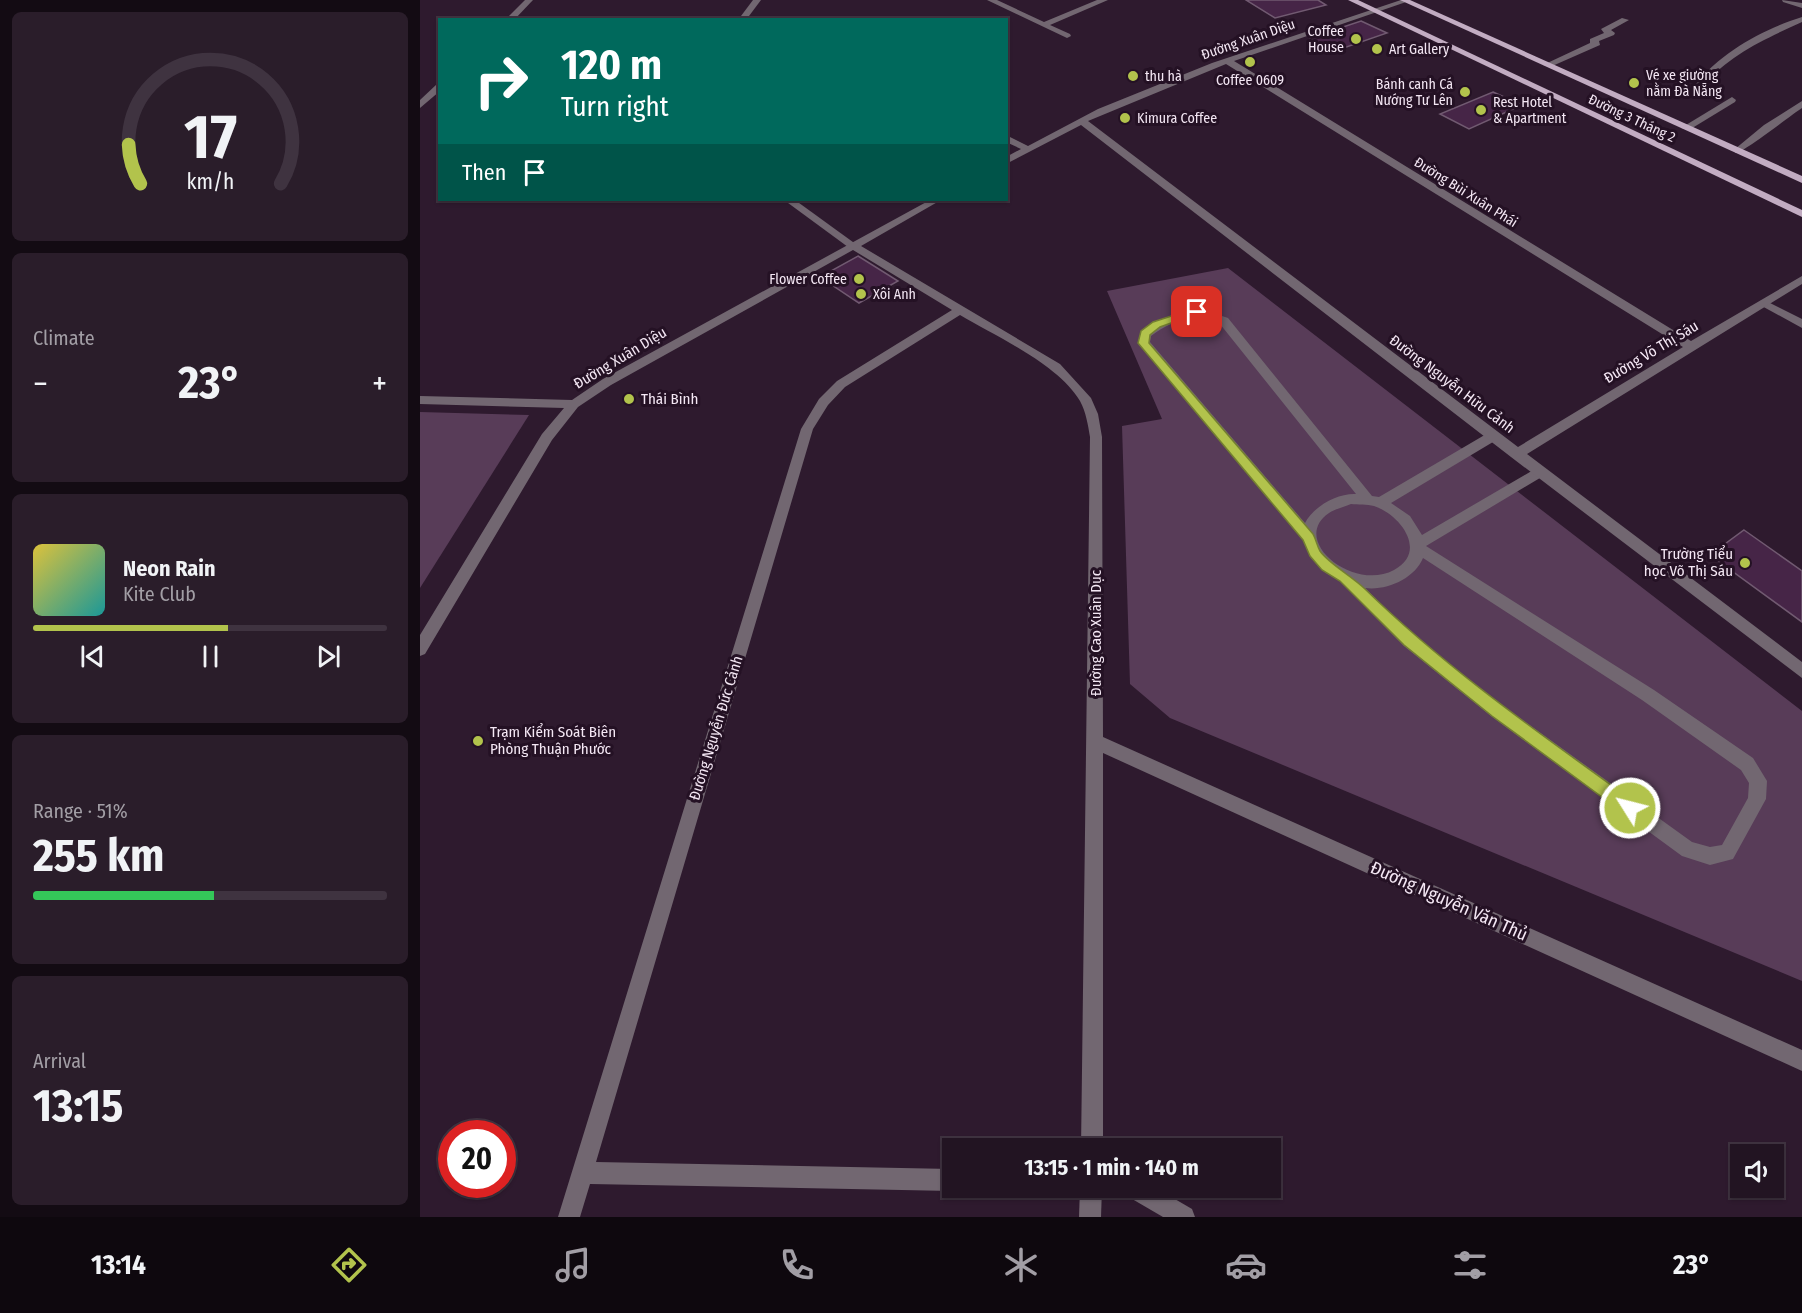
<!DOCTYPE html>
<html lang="en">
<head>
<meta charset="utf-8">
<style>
	:root { --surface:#221422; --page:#2a1d2a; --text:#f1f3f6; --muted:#a29ea5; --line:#3f3340; --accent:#b2c34c }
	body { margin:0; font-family:"Fira Sans Condensed",sans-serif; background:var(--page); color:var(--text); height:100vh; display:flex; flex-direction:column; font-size:22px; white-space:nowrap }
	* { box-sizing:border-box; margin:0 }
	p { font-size:20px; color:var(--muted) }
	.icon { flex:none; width:33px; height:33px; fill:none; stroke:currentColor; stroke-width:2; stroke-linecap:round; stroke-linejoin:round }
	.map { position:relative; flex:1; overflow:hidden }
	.panel { display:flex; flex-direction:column; gap:12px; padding:12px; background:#130b13; width:420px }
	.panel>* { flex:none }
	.banner { position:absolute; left:18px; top:18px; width:570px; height:183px; border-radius:0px; box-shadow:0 2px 4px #0004,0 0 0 2px var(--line); background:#00695c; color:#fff; overflow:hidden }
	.tools { position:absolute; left:1310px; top:1144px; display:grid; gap:12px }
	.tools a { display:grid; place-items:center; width:54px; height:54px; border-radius:0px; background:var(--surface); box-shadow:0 2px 4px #0004,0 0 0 2px var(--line); font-size:30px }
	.speed { position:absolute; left:18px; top:1120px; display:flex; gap:12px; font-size:30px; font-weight:700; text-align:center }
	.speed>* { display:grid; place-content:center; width:78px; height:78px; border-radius:50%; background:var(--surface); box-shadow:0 2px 4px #0004,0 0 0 2px var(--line); line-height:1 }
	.speed .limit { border:9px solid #d22; background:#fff; color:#111 }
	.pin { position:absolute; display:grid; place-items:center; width:51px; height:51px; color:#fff; margin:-26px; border-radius:12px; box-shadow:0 3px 9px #0006 }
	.me { position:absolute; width:66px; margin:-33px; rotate:306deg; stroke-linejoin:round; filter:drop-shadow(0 0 4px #0008) }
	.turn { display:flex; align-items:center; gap:21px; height:126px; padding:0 24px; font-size:27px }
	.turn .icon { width:78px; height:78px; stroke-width:2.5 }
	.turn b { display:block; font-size:42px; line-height:51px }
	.then { display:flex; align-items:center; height:57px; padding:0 24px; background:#0003; gap:12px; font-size:22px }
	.big { font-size:45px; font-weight:700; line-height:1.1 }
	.panel .card { flex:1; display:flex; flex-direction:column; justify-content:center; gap:9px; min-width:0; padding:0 21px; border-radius:9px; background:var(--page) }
	.panel .dial { align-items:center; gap:0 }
	.dial svg { height:156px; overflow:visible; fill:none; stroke:var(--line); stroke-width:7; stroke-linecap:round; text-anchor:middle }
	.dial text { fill:var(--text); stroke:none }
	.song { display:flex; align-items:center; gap:18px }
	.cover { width:72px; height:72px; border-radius:9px; background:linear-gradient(135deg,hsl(50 70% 55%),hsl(180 70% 35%)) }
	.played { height:6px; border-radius:3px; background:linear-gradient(90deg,var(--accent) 55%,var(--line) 55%) }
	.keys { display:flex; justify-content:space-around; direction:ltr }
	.heat { display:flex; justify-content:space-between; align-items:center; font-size:33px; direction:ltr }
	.charge { height:9px; border-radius:4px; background:linear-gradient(90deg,#34c759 51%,var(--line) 0) }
	.trip { position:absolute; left:522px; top:1138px; width:339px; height:60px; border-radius:0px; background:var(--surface); box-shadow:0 2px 4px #0004,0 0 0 2px var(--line); font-weight:700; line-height:60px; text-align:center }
	.tab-bar { display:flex; height:96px; justify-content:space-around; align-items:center; background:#0e080e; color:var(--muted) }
	.tab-bar .icon { width:42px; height:42px }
	.tab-bar .selected { color:var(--accent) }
	.tab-bar b { font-size:27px; color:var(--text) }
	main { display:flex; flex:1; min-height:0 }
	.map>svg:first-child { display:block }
	.green { fill:#583c58 }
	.building { fill:#462547; stroke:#715a71; stroke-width:1.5 }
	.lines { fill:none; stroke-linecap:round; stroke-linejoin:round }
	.service { fill:#726771; fill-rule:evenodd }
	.minor { fill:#726771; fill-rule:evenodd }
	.tertiary { fill:#726771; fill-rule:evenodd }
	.primary { fill:#c2acc2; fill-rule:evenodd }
	.route { fill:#b2c34c; stroke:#747f31; stroke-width:1.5 }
	.poi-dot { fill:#b2c34c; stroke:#241124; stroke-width:2 }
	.labels { text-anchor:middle; stroke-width:6; stroke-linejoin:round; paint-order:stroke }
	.far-poi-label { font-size:14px; fill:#f4e7f4; stroke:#241124; text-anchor:start }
	.far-street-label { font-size:14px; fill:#f4e7f4; stroke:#241124 }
	.street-label { font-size:15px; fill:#f4e7f4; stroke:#241124 }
	.poi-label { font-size:15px; fill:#f4e7f4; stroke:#241124; text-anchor:start }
	.near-street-label { font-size:18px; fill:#f4e7f4; stroke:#241124 }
</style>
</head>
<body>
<main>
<section class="panel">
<div class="card dial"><svg viewBox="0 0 100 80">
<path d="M14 69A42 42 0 1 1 86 69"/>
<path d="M14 69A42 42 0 0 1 8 49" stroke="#b2c34c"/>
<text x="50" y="56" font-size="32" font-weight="700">17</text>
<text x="50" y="72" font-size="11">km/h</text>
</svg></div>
<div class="card"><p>Climate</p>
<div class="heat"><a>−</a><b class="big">23°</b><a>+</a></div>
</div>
<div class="card">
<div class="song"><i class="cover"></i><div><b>Neon Rain</b><p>Kite Club</p></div></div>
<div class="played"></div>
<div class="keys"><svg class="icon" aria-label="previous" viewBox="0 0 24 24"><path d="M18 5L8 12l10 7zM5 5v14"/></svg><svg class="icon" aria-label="pause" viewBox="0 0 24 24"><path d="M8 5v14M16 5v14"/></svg><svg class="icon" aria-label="next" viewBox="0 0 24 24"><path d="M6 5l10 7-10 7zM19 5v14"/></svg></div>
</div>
<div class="card"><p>Range · 51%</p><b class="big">255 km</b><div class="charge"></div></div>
<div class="card"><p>Arrival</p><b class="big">13:15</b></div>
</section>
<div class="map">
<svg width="1382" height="1217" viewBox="0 0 1382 1217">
	<rect width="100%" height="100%" fill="#2e1a2e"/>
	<g class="green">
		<polygon points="808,268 1382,711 1382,981 750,718 710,684 702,426 742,419 687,291"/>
		<polygon points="0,412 109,415 0,588"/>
	</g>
	<g class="building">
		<polygon points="826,0 898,0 906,5 855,18"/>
		<polygon points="941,21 967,33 915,51 890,38"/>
		<polygon points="1073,92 1102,105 1049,129 1020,114"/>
		<polygon points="438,256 478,281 439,303 400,277"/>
		<polygon points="1324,530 1382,571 1382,622 1290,555"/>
	</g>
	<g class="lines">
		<g class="service">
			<path d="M1382 17V22C1345 39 1310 54 1283 86L1276 84C1301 52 1344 29 1382 17Z"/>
			<polygon points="1202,18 1209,20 1191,30 1195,33 1194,35 1179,41 1180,45 1130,67 1123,65 1170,43 1170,39 1184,33 1181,29"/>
			<polygon points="1312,97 1316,100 1315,102 1269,130 1261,128"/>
			<polygon points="364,200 375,200 437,245 428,247"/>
			<polygon points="1344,300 1382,319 1382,328 1340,305 1340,301"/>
			<path d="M784 310 808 318 952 496 959 497 1068 433H1078L1079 436 1078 439 971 503 990 516 1002 535 1115 469H1125L1127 472 1125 475 1006 546 1234 690 1333 758 1347 781 1346 799 1313 859 1290 865 1262 856 1071 716 984 646 920 581 906 573 892 559 884 541 718 343 721 331C740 318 760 310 784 310ZM774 317 791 319 800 324 936 494C917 493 893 507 885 523L730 342 731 336C744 326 757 320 774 317ZM931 504C938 505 947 504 954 506 981 515 1008 552 974 570 933 592 869 540 909 513 915 509 924 507 931 504ZM1003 558 1222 700 1321 770 1329 783 1328 798 1302 845 1290 847 1272 842 1083 706 994 636 945 588C967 591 995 578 1003 558Z"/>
		</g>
		<g class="minor">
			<polygon points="333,0 341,0 326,20 318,20"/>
			<polygon points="567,0 577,0 624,22 677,0 688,0 630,25 650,34 651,36 647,38"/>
			<path d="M981 0 989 1 814 61 1271 341 1382 276V284L1107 454 1382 662V678L1091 457 661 125 586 164V157L601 149 586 142V135L608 146 678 109 792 63ZM806 64 1263 347 1098 447 668 121Z"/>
			<polygon points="1362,0 1382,3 1382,8 1363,2"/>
			<polygon points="91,16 244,18 248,20 88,20"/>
			<path d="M1382 101V108C1371 115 1322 154 1315 153V149L1344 125Z"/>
			<path d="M510 200H521L441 246 640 364 671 398 678 414 682 437 683 737 1382 1050V1071L683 753V1149H661L670 437C668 425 666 412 660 401 638 364 577 337 540 315L425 387 408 405 393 429 176 1162 532 1169V1188H539L532 1191 170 1184 160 1217H138L381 429 399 399 417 381 532 310 433 250 191 385 158 407 132 440 5 654 0 656V635L122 434 144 408 0 404V396L152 400 183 379Z"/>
			<polygon points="660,1188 682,1188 681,1217 659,1217"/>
			<polygon points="704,1188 736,1188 772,1209 775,1217 743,1217 707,1196"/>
		</g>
		<g class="tertiary">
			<polygon points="105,0 113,0 94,20 85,20"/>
			<polygon points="17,84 20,84 20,91 0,108 0,100"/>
		</g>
		<g class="primary">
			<polygon points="928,0 938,0 1382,210 1382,217"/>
			<polygon points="980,0 990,0 1382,176 1382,183"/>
		</g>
	</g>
	<path class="route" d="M773 309 782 312 740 327 730 335 729 343 893 534C896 539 897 546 900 551 909 564 932 576 945 589 1028 670 1122 735 1216 803L1218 808 1216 814 1210 816 1205 814 1072 716 984 645 920 581 902 570 890 556 883 540 718 343 721 331 733 322Z"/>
	<g class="poi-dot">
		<circle cx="936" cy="39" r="6"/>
		<circle cx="957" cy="49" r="6"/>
		<circle cx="830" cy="62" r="6"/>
		<circle cx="713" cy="76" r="6"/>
		<circle cx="1214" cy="83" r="6"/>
		<circle cx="1045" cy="92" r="6"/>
		<circle cx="1061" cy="110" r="6"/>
		<circle cx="705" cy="118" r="6"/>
		<circle cx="439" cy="279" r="6"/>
		<circle cx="441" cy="294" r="6"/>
		<circle cx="209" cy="399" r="6"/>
		<circle cx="1325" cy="563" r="6"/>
		<circle cx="58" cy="741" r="6"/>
	</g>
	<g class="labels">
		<g class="far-poi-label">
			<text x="924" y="36" text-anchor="end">Coffee<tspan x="924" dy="16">House</tspan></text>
			<text x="969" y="54">Art Gallery</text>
			<text x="1226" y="80">Vé xe giường<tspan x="1226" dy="16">nằm Đà Nẵng</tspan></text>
			<text x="725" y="81">thu hà</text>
			<text x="830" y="85" text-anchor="middle">Coffee 0609</text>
			<text x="1033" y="89" text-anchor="end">Bánh canh Cá<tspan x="1033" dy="16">Nướng Tư Lên</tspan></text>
			<text x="1073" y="107">Rest Hotel<tspan x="1073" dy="16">&amp; Apartment</tspan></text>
			<text x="717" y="123">Kimura Coffee</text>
			<text x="427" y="284" text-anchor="end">Flower Coffee</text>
			<text x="453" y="299">Xôi Anh</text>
		</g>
		<g class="far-street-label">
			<text transform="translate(828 39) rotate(-19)" y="5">Đường Xuân Diệu</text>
			<text transform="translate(1212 118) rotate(25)" y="5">Đường 3 Tháng 2</text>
			<text transform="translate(1046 192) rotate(32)" y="5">Đường Bùi Xuân Phái</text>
		</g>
		<g class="street-label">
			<text transform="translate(1231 352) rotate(-31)" y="5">Đường Võ Thị Sáu</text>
			<text transform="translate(200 358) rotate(-31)" y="5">Đường Xuân Diệu</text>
			<text transform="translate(1032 384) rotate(37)" y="5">Đường Nguyễn Hữu Cảnh</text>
			<text transform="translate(676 633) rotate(-90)" y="5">Đường Cao Xuân Dục</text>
			<text transform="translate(296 728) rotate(-73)" y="5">Đường Nguyễn Đức Cảnh</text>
		</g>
		<g class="poi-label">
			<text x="221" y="404">Thái Bình</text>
			<text x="1313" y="559" text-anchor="end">Trường Tiểu<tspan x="1313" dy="17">học Võ Thị Sáu</tspan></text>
			<text x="70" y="737">Trạm Kiểm Soát Biên<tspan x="70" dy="17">Phòng Thuận Phước</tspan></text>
		</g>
		<g class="near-street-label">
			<text transform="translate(1029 901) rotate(24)" y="6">Đường Nguyễn Văn Thủ</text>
		</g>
	</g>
</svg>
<div class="tools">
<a><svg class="icon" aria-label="sound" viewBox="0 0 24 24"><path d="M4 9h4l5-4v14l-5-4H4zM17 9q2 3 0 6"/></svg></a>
</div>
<div class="speed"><div class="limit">20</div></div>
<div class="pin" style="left:777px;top:312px;background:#d93025"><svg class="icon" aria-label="arrive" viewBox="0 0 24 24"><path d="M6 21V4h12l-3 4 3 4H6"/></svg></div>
<svg class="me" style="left:1210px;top:808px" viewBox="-20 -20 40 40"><circle r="17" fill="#b2c34c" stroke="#fff" stroke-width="3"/><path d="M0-11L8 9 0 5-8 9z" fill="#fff"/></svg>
<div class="trip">13:15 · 1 min · 140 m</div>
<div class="banner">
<div class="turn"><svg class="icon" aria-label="right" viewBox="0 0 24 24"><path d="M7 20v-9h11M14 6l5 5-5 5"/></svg><div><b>120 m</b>Turn right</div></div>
<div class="then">Then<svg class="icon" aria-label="arrive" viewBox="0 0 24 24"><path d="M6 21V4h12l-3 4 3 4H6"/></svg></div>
</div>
</div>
</main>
<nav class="tab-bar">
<b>13:14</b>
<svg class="icon selected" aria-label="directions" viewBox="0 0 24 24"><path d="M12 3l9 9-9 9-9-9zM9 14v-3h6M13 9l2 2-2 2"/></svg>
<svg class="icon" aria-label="music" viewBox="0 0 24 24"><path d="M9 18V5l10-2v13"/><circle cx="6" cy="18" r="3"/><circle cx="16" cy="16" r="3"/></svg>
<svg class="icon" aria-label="phone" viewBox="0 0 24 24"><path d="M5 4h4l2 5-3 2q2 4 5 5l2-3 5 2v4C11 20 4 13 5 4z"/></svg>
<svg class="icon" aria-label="climate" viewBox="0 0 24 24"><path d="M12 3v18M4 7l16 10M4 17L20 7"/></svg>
<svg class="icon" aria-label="car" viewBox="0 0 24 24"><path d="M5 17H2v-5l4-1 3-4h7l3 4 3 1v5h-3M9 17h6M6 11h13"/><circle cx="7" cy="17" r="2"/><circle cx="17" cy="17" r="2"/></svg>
<svg class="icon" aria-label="filters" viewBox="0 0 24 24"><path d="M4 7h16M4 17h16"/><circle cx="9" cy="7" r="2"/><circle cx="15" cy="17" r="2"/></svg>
<b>23°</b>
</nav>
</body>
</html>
